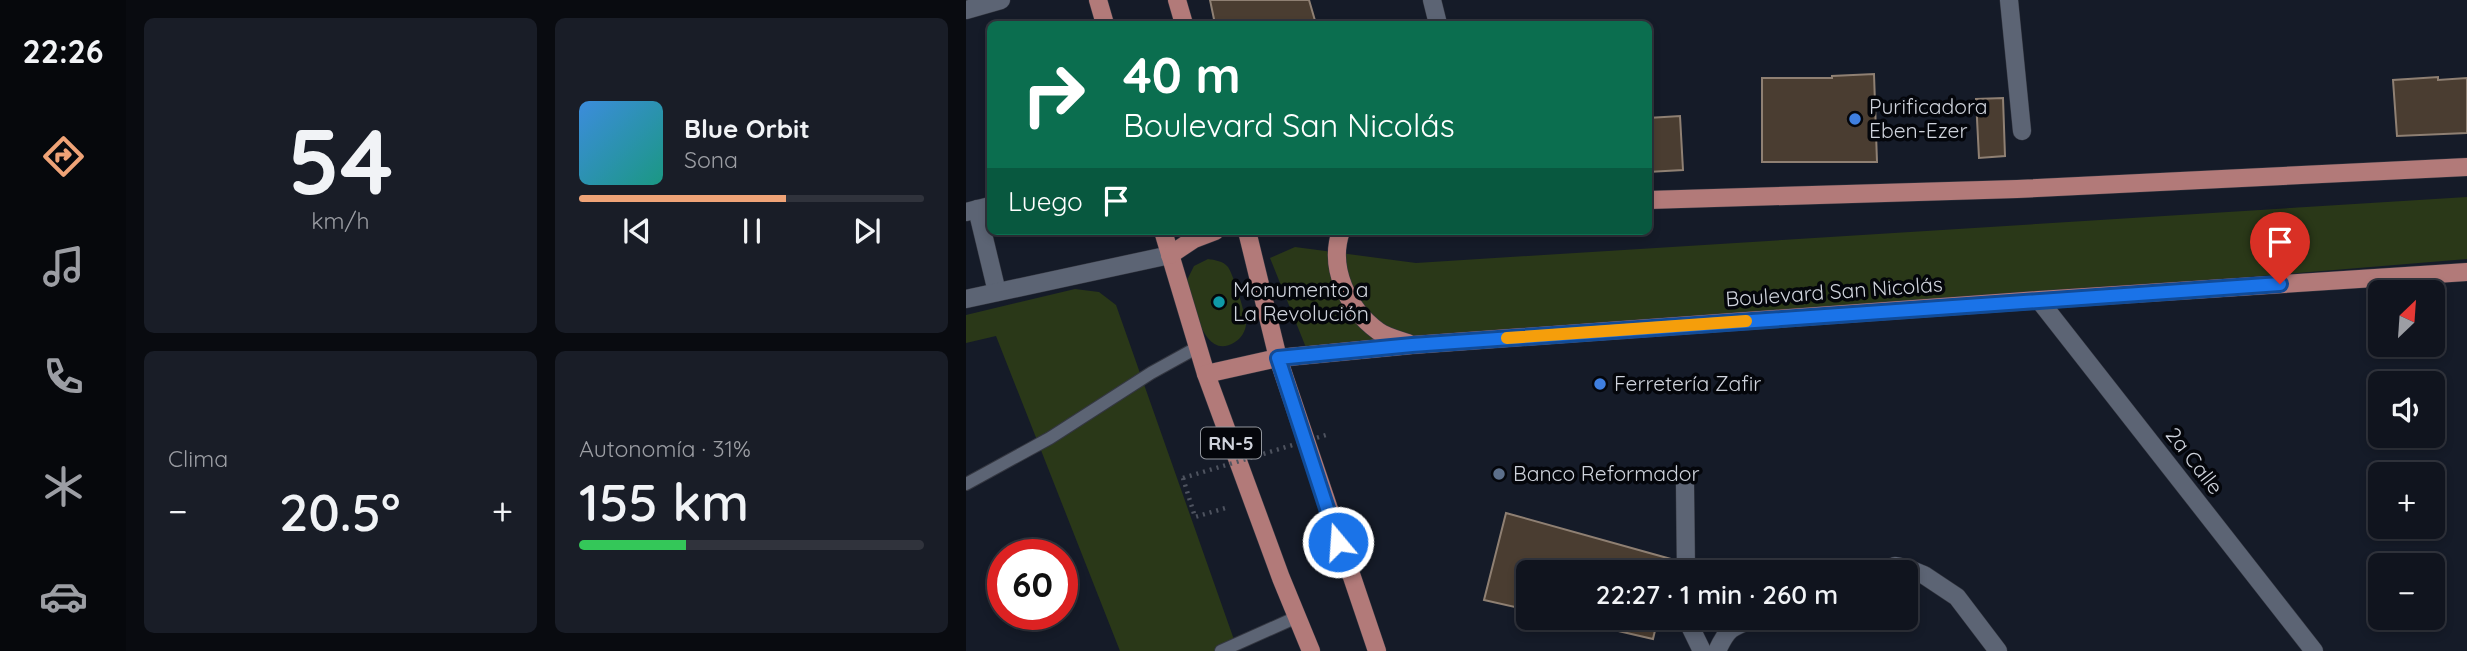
<!DOCTYPE html>
<html lang="es">
<head>
<meta charset="utf-8">
<style>
	:root { --surface:#10141e; --page:#191d27; --text:#f1f3f6; --muted:#9c9ea4; --line:#30333c; --accent:#efa377 }
	body { margin:0; font-family:Quicksand,sans-serif; background:var(--page); color:var(--text); height:100vh; display:flex; flex-direction:column; font-size:26px; white-space:nowrap }
	* { box-sizing:border-box; margin:0 }
	p { font-size:23px; color:var(--muted) }
	.icon { flex:none; width:38px; height:38px; fill:none; stroke:currentColor; stroke-width:2; stroke-linecap:round; stroke-linejoin:round }
	.map { position:relative; flex:1; overflow:hidden }
	.drawer { display:flex; flex-direction:column; gap:18px; padding:18px; background:#090b10; width:840px }
	.drawer>* { flex:none }
	.guide { position:absolute; left:21px; top:21px; width:665px; height:214px; border-radius:10px; box-shadow:0 4px 10px #0003,0 0 0 2px var(--line); background:#0b6e4f; color:#fff; overflow:hidden }
	.needle { width:46px; rotate:25deg }
	.fabs { position:absolute; left:1402px; top:280px; display:grid; gap:14px }
	.fabs a { display:grid; place-items:center; width:77px; height:77px; border-radius:10px; background:var(--surface); box-shadow:0 4px 10px #0003,0 0 0 2px var(--line); font-size:35px }
	.speed { position:absolute; left:21px; top:539px; display:flex; gap:14px; font-size:35px; font-weight:700; text-align:center }
	.speed>* { display:grid; place-content:center; width:91px; height:91px; border-radius:50%; background:var(--surface); box-shadow:0 4px 10px #0003,0 0 0 2px var(--line); line-height:1 }
	.speed .limit { border:10px solid #d22; background:#fff; color:#111 }
	.pin { position:absolute; display:grid; place-items:center; width:60px; height:60px; color:#fff; margin:-72px -30px; border-radius:50% 50% 50% 0; rotate:-45deg; box-shadow:0 0 7px #0007 }
	.pin .icon { rotate:45deg }
	.me { position:absolute; width:77px; margin:-38px; rotate:342deg; stroke-linejoin:round; filter:drop-shadow(0 0 5px #0008) }
	.turn { display:flex; align-items:center; gap:24px; height:147px; padding:0 21px; font-size:32px }
	.turn .icon { width:91px; height:91px; stroke-width:2.5 }
	.turn b { display:block; font-size:49px; line-height:60px }
	.then { display:flex; align-items:center; height:66px; padding:0 21px; background:#0003; gap:14px; font-size:26px }
	.big { font-size:52px; font-weight:600; line-height:1.1 }
	.drawer .tile { flex:1; display:flex; flex-direction:column; justify-content:center; gap:10px; min-width:0; padding:0 24px; border-radius:10px; background:var(--page) }
	.drawer .dial { align-items:center; gap:0 }
	.dial b { font-size:91px; line-height:1 }
	.song { display:flex; align-items:center; gap:21px }
	.cover { width:84px; height:84px; border-radius:10px; background:linear-gradient(135deg,hsl(210 70% 55%),hsl(170 70% 35%)) }
	.played { height:7px; border-radius:4px; background:linear-gradient(90deg,var(--accent) 60%,var(--line) 60%) }
	.keys { display:flex; justify-content:space-around; direction:ltr }
	.heat { display:flex; justify-content:space-between; align-items:center; font-size:38px; direction:ltr }
	.charge { height:10px; border-radius:5px; background:linear-gradient(90deg,#34c759 31%,var(--line) 0) }
	.drawer .tiles { flex:1; display:grid; gap:18px; grid-template-columns:repeat(2,1fr) }
	.trip { position:absolute; left:550px; top:560px; width:402px; height:70px; border-radius:10px; background:var(--surface); box-shadow:0 4px 10px #0003,0 0 0 2px var(--line); font-weight:600; line-height:70px; text-align:center }
	main { display:flex; flex:1; min-height:0 }
	.tab-bar { display:flex; flex-direction:column; width:126px; justify-content:space-around; align-items:center; background:#06080c; color:var(--muted) }
	.tab-bar .icon { width:49px; height:49px }
	.tab-bar .on { color:var(--accent) }
	.tab-bar b { font-size:32px; color:var(--text) }
	.map>svg:first-child { display:block }
	.green { fill:#2a3818 }
	.building { fill:#4a3d31; stroke:#8f8073; stroke-width:2 }
	.lines { fill:none; stroke-linecap:round; stroke-linejoin:round }
	.service-casing { stroke:#343741; stroke-width:14 }
	.minor-casing { stroke:#343741; stroke-width:19 }
	.tertiary-casing { stroke:#343741; stroke-width:19 }
	.primary-casing { stroke:#343741; stroke-width:19 }
	.path { stroke:#4e535f; stroke-width:4.5; stroke-dasharray:2 5; stroke-linecap:butt }
	.service { stroke:#5c6474; stroke-width:12 }
	.minor { stroke:#5c6474; stroke-width:18 }
	.tertiary { stroke:#5c6474; stroke-width:18 }
	.primary { stroke:#b27a79; stroke-width:18 }
	.path-bridge { stroke:#4e535f; stroke-width:4.5; stroke-dasharray:2 5; stroke-linecap:butt }
	.route-casing { stroke:#114b97; stroke-width:18 }
	.route { stroke:#1a73e8; stroke-width:12 }
	.slow { stroke:#f59e0b; stroke-width:12 }
	.shop-dot { fill:#3f7fe0; stroke:#04060b; stroke-width:2.5 }
	.culture-dot { fill:#0f9aa8; stroke:#04060b; stroke-width:2.5 }
	.service-dot { fill:#5c6f8a; stroke:#04060b; stroke-width:2.5 }
	.labels { text-anchor:middle; stroke-width:7; stroke-linejoin:round; paint-order:stroke }
	.shield { fill:#04060b; stroke:#92969d; stroke-width:2 }
	.shield-label { font-size:19px; font-weight:bold; fill:#cfd3dc }
	.poi-label { font-size:21px; fill:#cfd3dc; stroke:#04060b; text-anchor:start }
	.street-label { font-size:21px; fill:#cfd3dc; stroke:#04060b }
</style>
</head>
<body>
<main>
<nav class="tab-bar">
<b>22:26</b>
<svg class="icon on" aria-label="directions" viewBox="0 0 24 24"><path d="M12 3l9 9-9 9-9-9zM9 14v-3h6M13 9l2 2-2 2"/></svg>
<svg class="icon" aria-label="music" viewBox="0 0 24 24"><path d="M9 18V5l10-2v13"/><circle cx="6" cy="18" r="3"/><circle cx="16" cy="16" r="3"/></svg>
<svg class="icon" aria-label="phone" viewBox="0 0 24 24"><path d="M5 4h4l2 5-3 2q2 4 5 5l2-3 5 2v4C11 20 4 13 5 4z"/></svg>
<svg class="icon" aria-label="climate" viewBox="0 0 24 24"><path d="M12 3v18M4 7l16 10M4 17L20 7"/></svg>
<svg class="icon" aria-label="car" viewBox="0 0 24 24"><path d="M5 17H2v-5l4-1 3-4h7l3 4 3 1v5h-3M9 17h6M6 11h13"/><circle cx="7" cy="17" r="2"/><circle cx="17" cy="17" r="2"/></svg>
</nav>
<section class="drawer">
<div class="tiles">
<div class="tile dial"><b>54</b><p>km/h</p></div>
<div class="tile">
<div class="song"><i class="cover"></i><div><b>Blue Orbit</b><p>Sona</p></div></div>
<div class="played"></div>
<div class="keys"><svg class="icon" aria-label="previous" viewBox="0 0 24 24"><path d="M18 5L8 12l10 7zM5 5v14"/></svg><svg class="icon" aria-label="pause" viewBox="0 0 24 24"><path d="M8 5v14M16 5v14"/></svg><svg class="icon" aria-label="next" viewBox="0 0 24 24"><path d="M6 5l10 7-10 7zM19 5v14"/></svg></div>
</div>
<div class="tile"><p>Clima</p>
<div class="heat"><a>−</a><b class="big">20.5°</b><a>+</a></div>
</div>
<div class="tile"><p>Autonomía · 31%</p><b class="big">155 km</b><div class="charge"></div></div>
</div>
</section>
<div class="map">
<svg width="1501" height="651" viewBox="0 0 1501 651">
	<rect width="100%" height="100%" fill="#151b28"/>
	<g class="green">
		<polygon points="1501,197 1501,259 343,355 304,258 329,247 450,263"/>
		<path d="M242 259C249 260 257 261 262 267 267 274 280 315 280 324 280 330 275 339 269 342 236 363 227 300 221 280L228 266Z"/>
		<polygon points="109,289 133,292 150,305 272,651 154,651 30,336 0,343 0,315"/>
	</g>
	<g class="building">
		<polygon points="244,0 343,0 350,24 249,24"/>
		<polygon points="908,74 911,162 796,162 796,78 866,78 866,76"/>
		<polygon points="1472,77 1472,80 1501,78 1501,133 1431,136 1427,80"/>
		<polygon points="1037,98 1039,156 1013,158 1010,99"/>
		<polygon points="714,116 717,170 682,172 682,118"/>
		<polygon points="540,513 705,559 702,572 562,572 562,610 518,600"/>
		<polygon points="596,618 692,618 687,639"/>
	</g>
	<g class="lines">
		<g class="service-casing">
			<g id="service">
				<polyline points="0,484 84,438 185,373 232,347"/>
				<polyline points="255,651 331,617"/>
			</g>
		</g>
		<g class="minor-casing">
			<g id="minor">
				<polyline points="466,0 472,24"/>
				<polyline points="1043,0 1056,131"/>
				<polyline points="0,10 35,0"/>
				<polyline points="0,212 24,206"/>
				<polyline points="1073,300 1348,651"/>
				<polyline points="719,485 720,572"/>
				<polyline points="912,572 929,566 941,568 958,575 991,597 1032,651"/>
				<polyline points="720,618 736,651"/>
				<path d="M751 651C762 627 766 627 790 618"/>
			</g>
		</g>
		<g class="tertiary-casing">
			<g id="tertiary">
				<polyline points="11,209 31,292"/>
				<polyline points="0,299 204,255"/>
			</g>
		</g>
		<g class="primary-casing">
			<g id="primary">
				<polyline points="132,0 139,24"/>
				<polyline points="211,0 218,24"/>
				<polyline points="682,200 1051,189 1501,167"/>
				<polyline points="197,231 240,374 315,578 345,651"/>
				<polyline points="281,231 312,358 411,651"/>
				<path d="M375 231C362 268 382 309 412 331 420 337 433 340 442 343"/>
				<polyline points="204,255 228,239 249,231"/>
				<polyline points="240,374 312,358 446,345 1073,300 1501,272"/>
			</g>
		</g>
		<polyline class="path" points="217,478 229,517 263,507"/>
		<use href="#service" class="service"/>
		<use href="#minor" class="minor"/>
		<use href="#tertiary" class="tertiary"/>
		<use href="#primary" class="primary"/>
		<polyline class="path-bridge" points="217,478 360,435"/>
	</g>
	<g class="lines">
		<g class="route-casing">
			<polyline id="route" points="372,542 312,358 446,345 1314,284"/>
		</g>
		<use href="#route" class="route"/>
		<polyline class="slow" points="541,338 780,321"/>
	</g>
	<g class="shop-dot">
		<circle cx="889" cy="119" r="7"/>
		<circle cx="634" cy="384" r="7"/>
	</g>
	<circle class="culture-dot" cx="253" cy="302" r="7"/>
	<circle class="service-dot" cx="533" cy="474" r="7"/>
	<g class="labels">
		<rect class="shield" x="235" y="427.5" width="60" height="31" rx="5"/>
		<g class="shield-label">
			<text x="265" y="450">RN-5</text>
		</g>
		<g class="poi-label">
			<text x="903" y="114">Purificadora<tspan x="903" dy="24">Eben-Ezer</tspan></text>
			<text x="267" y="297">Monumento a<tspan x="267" dy="24">La Revolución</tspan></text>
			<text x="648" y="391">Ferretería Zafir</text>
			<text x="547" y="481">Banco Reformador</text>
		</g>
		<g class="street-label">
			<text transform="translate(868 292) rotate(-4)" y="7">Boulevard San Nicolás</text>
			<text transform="translate(1228 461) rotate(52)" y="7">2a Calle</text>
		</g>
	</g>
</svg>
<div class="fabs">
<a><svg class="needle" viewBox="-14 -14 28 28"><path d="M0-13l5 13h-10z" fill="#e53935"/><path d="M0 13l5-13h-10z" fill="#9c9ea4"/></svg></a>
<a><svg class="icon" aria-label="sound" viewBox="0 0 24 24"><path d="M4 9h4l5-4v14l-5-4H4zM17 9q2 3 0 6"/></svg></a>
<a>+</a>
<a>−</a>
</div>
<div class="speed"><div class="limit">60</div></div>
<div class="pin" style="left:1314px;top:284px;background:#d93025"><svg class="icon" aria-label="arrive" viewBox="0 0 24 24"><path d="M6 21V4h12l-3 4 3 4H6"/></svg></div>
<svg class="me" style="left:372px;top:542px" viewBox="-20 -20 40 40"><circle r="17" fill="#1a73e8" stroke="#fff" stroke-width="3"/><path d="M0-11L8 9 0 5-8 9z" fill="#fff"/></svg>
<div class="trip">22:27 · 1 min · 260 m</div>
<div class="guide">
<div class="turn"><svg class="icon" aria-label="right" viewBox="0 0 24 24"><path d="M7 20v-9h11M14 6l5 5-5 5"/></svg><div><b>40 m</b>Boulevard San Nicolás</div></div>
<div class="then">Luego<svg class="icon" aria-label="arrive" viewBox="0 0 24 24"><path d="M6 21V4h12l-3 4 3 4H6"/></svg></div>
</div>
</div>
</main>
</body>
</html>
